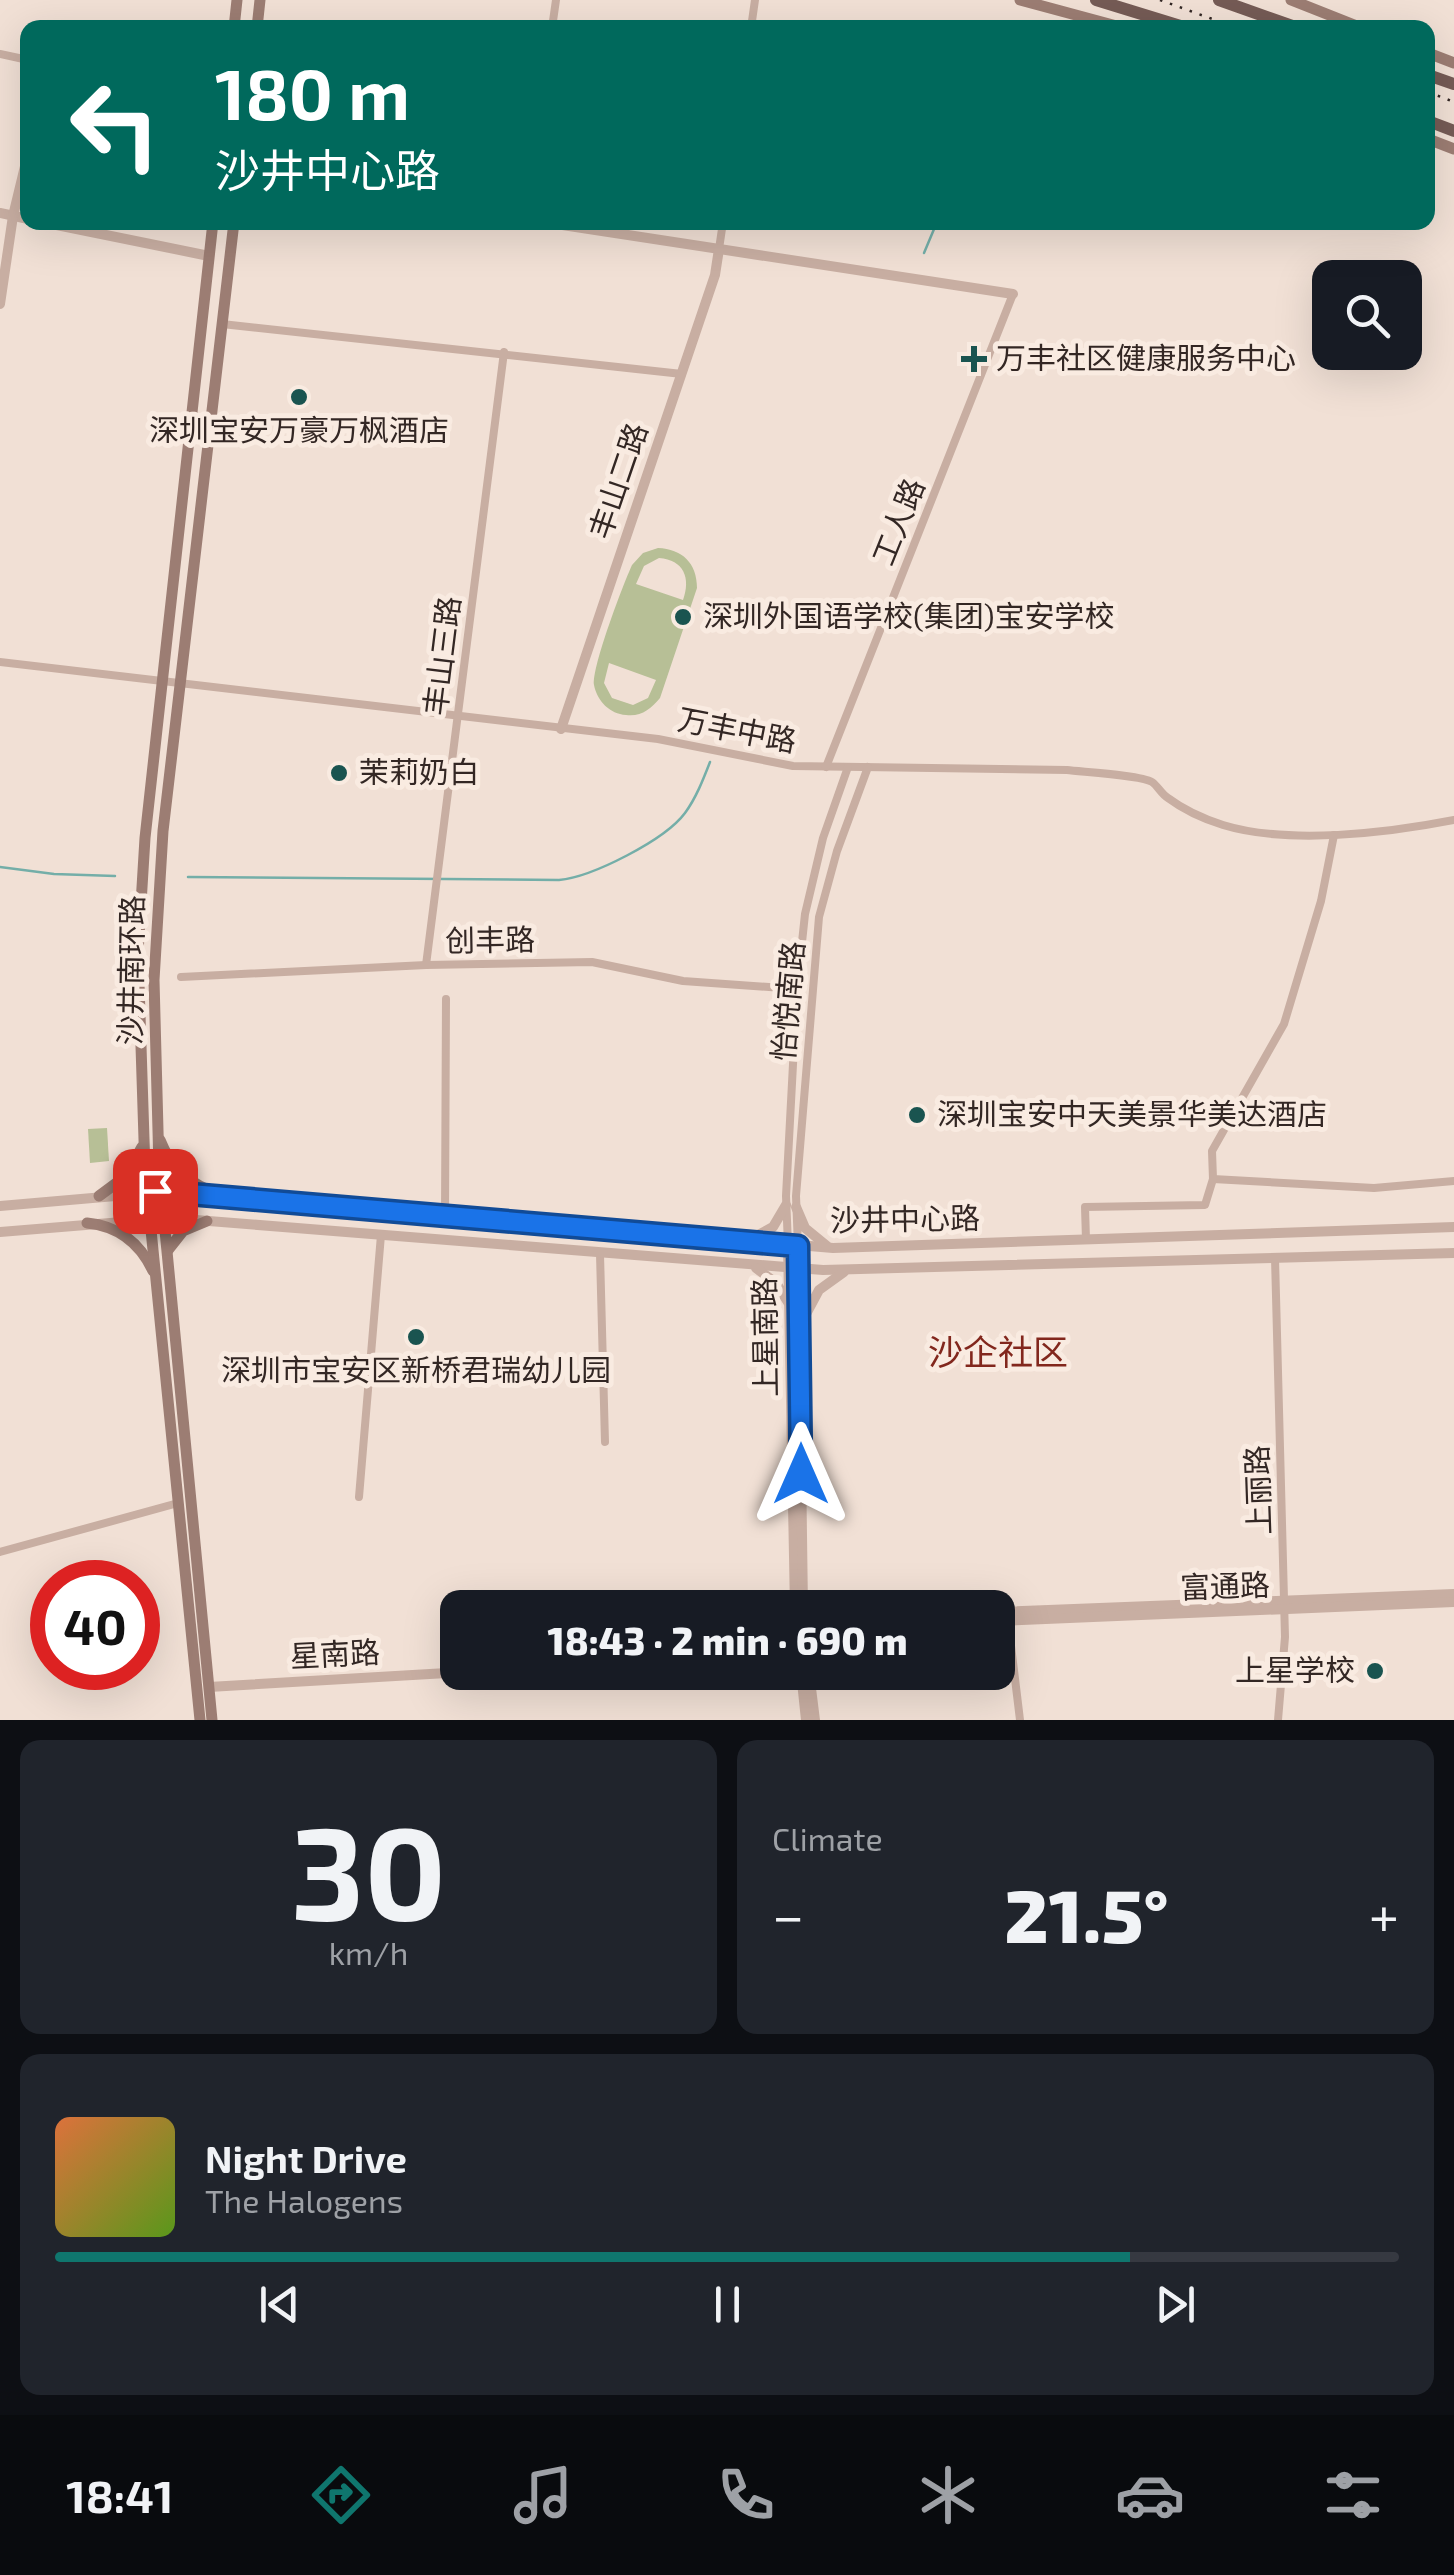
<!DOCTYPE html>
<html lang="en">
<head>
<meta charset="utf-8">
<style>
	:root { --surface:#171b24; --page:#20242c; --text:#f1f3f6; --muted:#9ea1a6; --line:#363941; --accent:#0f766e }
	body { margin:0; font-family:"Exo 2","Noto Sans SC",sans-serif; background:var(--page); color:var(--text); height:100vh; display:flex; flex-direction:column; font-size:38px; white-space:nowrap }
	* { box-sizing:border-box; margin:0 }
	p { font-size:32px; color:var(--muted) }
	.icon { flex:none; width:55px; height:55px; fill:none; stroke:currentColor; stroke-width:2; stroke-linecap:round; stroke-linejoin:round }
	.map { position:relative; height:1720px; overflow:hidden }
	.details { display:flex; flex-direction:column; gap:20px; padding:20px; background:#0d0f14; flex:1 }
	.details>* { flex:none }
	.banner { position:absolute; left:20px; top:20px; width:1415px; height:210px; border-radius:20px; box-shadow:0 10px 40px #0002; background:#00695c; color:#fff; overflow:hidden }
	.buttons { position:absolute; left:1312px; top:260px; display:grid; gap:20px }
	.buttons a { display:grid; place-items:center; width:110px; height:110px; border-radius:20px; background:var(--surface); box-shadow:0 10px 40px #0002; font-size:50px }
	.speed { position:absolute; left:30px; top:1560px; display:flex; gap:20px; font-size:50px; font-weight:700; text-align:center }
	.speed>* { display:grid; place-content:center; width:130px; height:130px; border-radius:50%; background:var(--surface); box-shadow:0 10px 40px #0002; line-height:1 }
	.speed .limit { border:15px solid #d22; background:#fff; color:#111 }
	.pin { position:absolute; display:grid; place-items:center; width:85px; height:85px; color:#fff; margin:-42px; border-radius:20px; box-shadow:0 5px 15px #0006 }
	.me { position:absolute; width:110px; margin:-55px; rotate:0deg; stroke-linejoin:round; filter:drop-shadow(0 0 8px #0008) }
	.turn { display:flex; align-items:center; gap:35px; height:210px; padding:0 30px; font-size:45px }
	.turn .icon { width:130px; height:130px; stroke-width:2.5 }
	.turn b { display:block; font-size:70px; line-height:85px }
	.big { font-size:75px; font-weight:800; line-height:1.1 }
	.details .widget { flex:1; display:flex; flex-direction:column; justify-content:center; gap:15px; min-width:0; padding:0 35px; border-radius:20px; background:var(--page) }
	.details .dial { align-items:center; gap:0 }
	.dial b { font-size:130px; line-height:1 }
	.song { display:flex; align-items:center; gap:30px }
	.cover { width:120px; height:120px; border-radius:15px; background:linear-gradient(135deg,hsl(20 70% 55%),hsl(90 70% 35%)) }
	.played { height:10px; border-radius:5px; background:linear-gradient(90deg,var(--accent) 80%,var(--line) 80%) }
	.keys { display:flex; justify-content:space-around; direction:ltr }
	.heat { display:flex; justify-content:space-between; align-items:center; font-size:55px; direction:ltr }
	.details .tiles { flex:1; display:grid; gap:20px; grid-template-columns:1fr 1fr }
	.widget:last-child { grid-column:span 2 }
	.trip { position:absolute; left:440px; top:1590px; width:575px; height:100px; border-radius:20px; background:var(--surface); box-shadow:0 10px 40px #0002; font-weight:800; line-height:100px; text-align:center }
	.dock { display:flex; height:160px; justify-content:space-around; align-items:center; background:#090b0e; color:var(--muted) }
	.dock .icon { width:70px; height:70px }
	.dock .on { color:var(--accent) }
	.dock b { font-size:45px; color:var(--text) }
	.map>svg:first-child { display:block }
	.green { fill:#b7bf96; fill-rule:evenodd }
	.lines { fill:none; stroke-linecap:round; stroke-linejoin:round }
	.stream { stroke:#74aea8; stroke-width:2.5 }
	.minor { stroke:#c8aea2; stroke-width:8 }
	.tertiary { stroke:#c8aea2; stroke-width:10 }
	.secondary { stroke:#9c7d73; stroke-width:11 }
	.primary { stroke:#755b55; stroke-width:12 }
	.rail { stroke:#332724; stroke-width:2.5; stroke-dasharray:2.5 8; stroke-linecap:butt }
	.route-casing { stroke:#114b97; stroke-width:25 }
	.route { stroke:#1a73e8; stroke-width:18 }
	.poi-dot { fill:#1a5450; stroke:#f9ebe1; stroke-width:4 }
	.labels { text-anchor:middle; stroke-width:10; stroke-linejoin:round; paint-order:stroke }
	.poi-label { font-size:30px; fill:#332724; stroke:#f9ebe1; text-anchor:start }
	.street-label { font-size:30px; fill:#332724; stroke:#f9ebe1 }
	.quarter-label { font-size:35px; fill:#82271d; stroke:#f9ebe1 }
</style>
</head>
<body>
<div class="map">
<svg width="1454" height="1720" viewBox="0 0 1454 1720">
	<rect width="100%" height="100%" fill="#f1e0d5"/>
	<g class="green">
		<path d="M658 548C682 549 697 563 697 588L660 698C651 709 641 717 626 715 610 714 597 701 594 685 592 666 623 585 632 565L643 553ZM659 558C684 560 691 578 683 600L636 584 644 566ZM609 663 656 680 648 698 633 705 612 698 604 683Z"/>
		<polygon points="107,1128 109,1161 90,1163 88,1129"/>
	</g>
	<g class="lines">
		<g class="stream">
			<polyline points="924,253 937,222"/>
			<polyline points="0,867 54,874 115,876"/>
			<path d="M188 877 559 880C592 877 665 840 685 813 696 798 703 780 710 762"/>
		</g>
		<g class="minor">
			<polyline points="552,28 556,0"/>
			<polyline points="751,28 755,0"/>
			<polyline points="0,54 28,60"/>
			<polyline points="719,249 723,222"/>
			<polyline points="222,324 682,374"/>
			<path d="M0 662 658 739 793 766 1067 770C1083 772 1141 775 1152 782 1158 786 1161 794 1168 798 1184 810 1204 819 1223 825 1288 845 1388 833 1454 820"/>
			<polyline points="826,767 1013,294"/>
			<polyline points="426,965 504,352"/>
			<polyline points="181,977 426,965 592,962 683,981 797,989"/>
			<polyline points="1213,1179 1374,1188 1454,1181"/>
			<polyline points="445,1215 446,999"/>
			<polyline points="1086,1240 1085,1207 1205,1205 1213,1179 1212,1151 1284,1024 1321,901 1334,835"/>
			<polyline points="788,1245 786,1196 797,989 805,914 823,838 848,767"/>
			<polyline points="798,1246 796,1196 819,917 837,851 868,767"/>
			<polyline points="600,1254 605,1442"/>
			<polyline points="1275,1258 1285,1637 1278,1720"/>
			<polyline points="359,1497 381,1235"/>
			<polyline points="0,1552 178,1503"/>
			<polyline points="1008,1621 1020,1720"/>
		</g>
		<g class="tertiary">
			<polyline points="0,213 28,219"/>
			<polyline points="42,222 209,256"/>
			<polyline points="543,222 1013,294"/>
			<polyline points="0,304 13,216 28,154"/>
			<polyline points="561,729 715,275 719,249"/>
			<polyline points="0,1206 173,1191 833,1248 1454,1227"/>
			<polyline points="796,1207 805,1228 827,1246"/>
			<polyline points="0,1232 171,1218 823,1270 1454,1253"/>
			<polyline points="749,1240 773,1227 786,1205"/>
			<polyline points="788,1245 795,1608"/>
			<polyline points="798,1246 803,1608"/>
			<polyline points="756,1268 776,1283 788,1302"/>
			<polyline points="804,1318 819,1290 844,1272"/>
			<polyline points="998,1612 1454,1594"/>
			<polyline points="998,1621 1454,1602"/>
			<polyline points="801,1672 806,1720"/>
			<polyline points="809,1672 815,1720"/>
			<polyline points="209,1687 464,1672"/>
		</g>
		<g class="secondary">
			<polyline points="1020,0 1124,28"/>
			<polyline points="1291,0 1362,28"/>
			<polyline points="234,28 237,0"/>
			<polyline points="257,28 260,0"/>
			<polyline points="1428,53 1454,63"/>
			<polyline points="1428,139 1454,149"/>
			<path d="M160 1140C171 1169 192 1186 221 1195"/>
			<polyline points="99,1196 126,1176 142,1147"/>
			<path d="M87 1223C118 1226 140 1243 153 1271"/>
			<polyline points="168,1250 183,1231 207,1221"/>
			<polyline points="200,1720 145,1170 138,953 145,838 213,222"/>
			<polyline points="212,1720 159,1168 154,980 163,831 234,222"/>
		</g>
		<g class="primary">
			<polyline points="1096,0 1187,28"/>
			<polyline points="1219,0 1298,28"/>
			<polyline points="1428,75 1454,84"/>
			<polyline points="1428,121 1454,131"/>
		</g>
		<g class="rail">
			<polyline points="1160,0 1237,28"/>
			<polyline points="1428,92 1454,102"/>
		</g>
	</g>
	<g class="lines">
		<g class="route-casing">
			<polyline id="route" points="155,1191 798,1246 801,1474"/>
		</g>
		<use href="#route" class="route"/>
	</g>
	<g class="poi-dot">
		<path d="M969 344h10v10h10v10h-10v10h-10v-10h-10v-10h10z"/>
		<circle cx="299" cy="397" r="10"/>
		<circle cx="683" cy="617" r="10"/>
		<circle cx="339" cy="773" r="10"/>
		<circle cx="917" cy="1115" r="10"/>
		<circle cx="416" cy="1337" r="10"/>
		<circle cx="1375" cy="1671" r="10"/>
	</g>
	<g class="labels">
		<g class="poi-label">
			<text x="996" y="369">万丰社区健康服务中心</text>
			<text x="299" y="441" text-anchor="middle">深圳宝安万豪万枫酒店</text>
			<text x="703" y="627">深圳外国语学校(集团)宝安学校</text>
			<text x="359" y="783">茉莉奶白</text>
			<text x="937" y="1125">深圳宝安中天美景华美达酒店</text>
			<text x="416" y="1381" text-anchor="middle">深圳市宝安区新桥君瑞幼儿园</text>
			<text x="1355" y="1681" text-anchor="end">上星学校</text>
		</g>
		<g class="street-label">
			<text transform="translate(619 481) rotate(-71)" y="10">丰山二路</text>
			<text transform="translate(899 522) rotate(-68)" y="10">工人路</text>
			<text transform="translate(443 656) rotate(-83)" y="10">丰山三路</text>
			<text transform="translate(737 731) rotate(11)" y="10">万丰中路</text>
			<text transform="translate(490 941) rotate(-1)" y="10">创丰路</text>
			<text transform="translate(132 970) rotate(-89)" y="10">沙井南环路</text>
			<text transform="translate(789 1001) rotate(-85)" y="10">怡悦南路</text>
			<text transform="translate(905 1220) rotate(-1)" y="10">沙井中心路</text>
			<text transform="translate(766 1337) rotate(-91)" y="10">上星南路</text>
			<text transform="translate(1259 1490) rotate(-92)" y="10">上丽路</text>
			<text transform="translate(1225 1587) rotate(-2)" y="10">富通路</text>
			<text transform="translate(335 1655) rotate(-3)" y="10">星南路</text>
		</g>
		<g class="quarter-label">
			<text x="998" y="1365">沙企社区</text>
		</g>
	</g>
</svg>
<div class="buttons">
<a><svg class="icon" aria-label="search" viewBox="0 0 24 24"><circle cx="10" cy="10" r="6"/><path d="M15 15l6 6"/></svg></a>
</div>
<div class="speed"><div class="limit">40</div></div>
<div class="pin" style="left:155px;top:1191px;background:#d93025"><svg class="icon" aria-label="arrive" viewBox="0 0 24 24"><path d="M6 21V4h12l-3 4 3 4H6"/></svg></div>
<svg class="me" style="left:801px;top:1474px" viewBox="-20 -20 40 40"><path d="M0-17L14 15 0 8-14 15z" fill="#1a73e8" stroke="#fff" stroke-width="4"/></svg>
<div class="trip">18:43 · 2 min · 690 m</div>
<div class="banner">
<div class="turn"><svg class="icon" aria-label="left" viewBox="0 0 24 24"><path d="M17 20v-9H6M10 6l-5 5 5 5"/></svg><div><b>180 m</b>沙井中心路</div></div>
</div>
</div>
<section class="details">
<div class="tiles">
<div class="widget dial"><b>30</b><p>km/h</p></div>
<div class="widget"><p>Climate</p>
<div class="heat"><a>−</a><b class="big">21.5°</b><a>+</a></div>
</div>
<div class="widget">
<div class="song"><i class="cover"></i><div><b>Night Drive</b><p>The Halogens</p></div></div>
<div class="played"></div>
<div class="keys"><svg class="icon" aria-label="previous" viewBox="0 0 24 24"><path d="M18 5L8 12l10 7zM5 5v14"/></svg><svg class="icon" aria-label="pause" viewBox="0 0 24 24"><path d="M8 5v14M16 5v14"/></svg><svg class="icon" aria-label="next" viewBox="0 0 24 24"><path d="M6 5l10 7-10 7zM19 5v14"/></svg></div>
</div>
</div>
</section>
<nav class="dock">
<b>18:41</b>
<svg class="icon on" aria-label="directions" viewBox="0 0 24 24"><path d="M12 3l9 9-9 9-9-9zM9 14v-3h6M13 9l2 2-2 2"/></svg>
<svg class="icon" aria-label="music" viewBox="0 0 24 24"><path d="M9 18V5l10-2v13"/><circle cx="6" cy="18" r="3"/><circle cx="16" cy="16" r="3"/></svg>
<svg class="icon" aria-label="phone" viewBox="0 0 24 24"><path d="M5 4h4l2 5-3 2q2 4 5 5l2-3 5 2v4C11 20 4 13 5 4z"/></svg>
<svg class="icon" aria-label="climate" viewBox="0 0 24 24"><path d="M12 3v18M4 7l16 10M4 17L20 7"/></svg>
<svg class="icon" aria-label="car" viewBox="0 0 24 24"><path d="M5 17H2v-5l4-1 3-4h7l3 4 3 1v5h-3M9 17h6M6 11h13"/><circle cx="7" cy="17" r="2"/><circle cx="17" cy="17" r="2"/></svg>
<svg class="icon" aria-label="filters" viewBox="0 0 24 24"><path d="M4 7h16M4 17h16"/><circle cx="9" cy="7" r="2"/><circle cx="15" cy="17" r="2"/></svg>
</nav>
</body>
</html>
